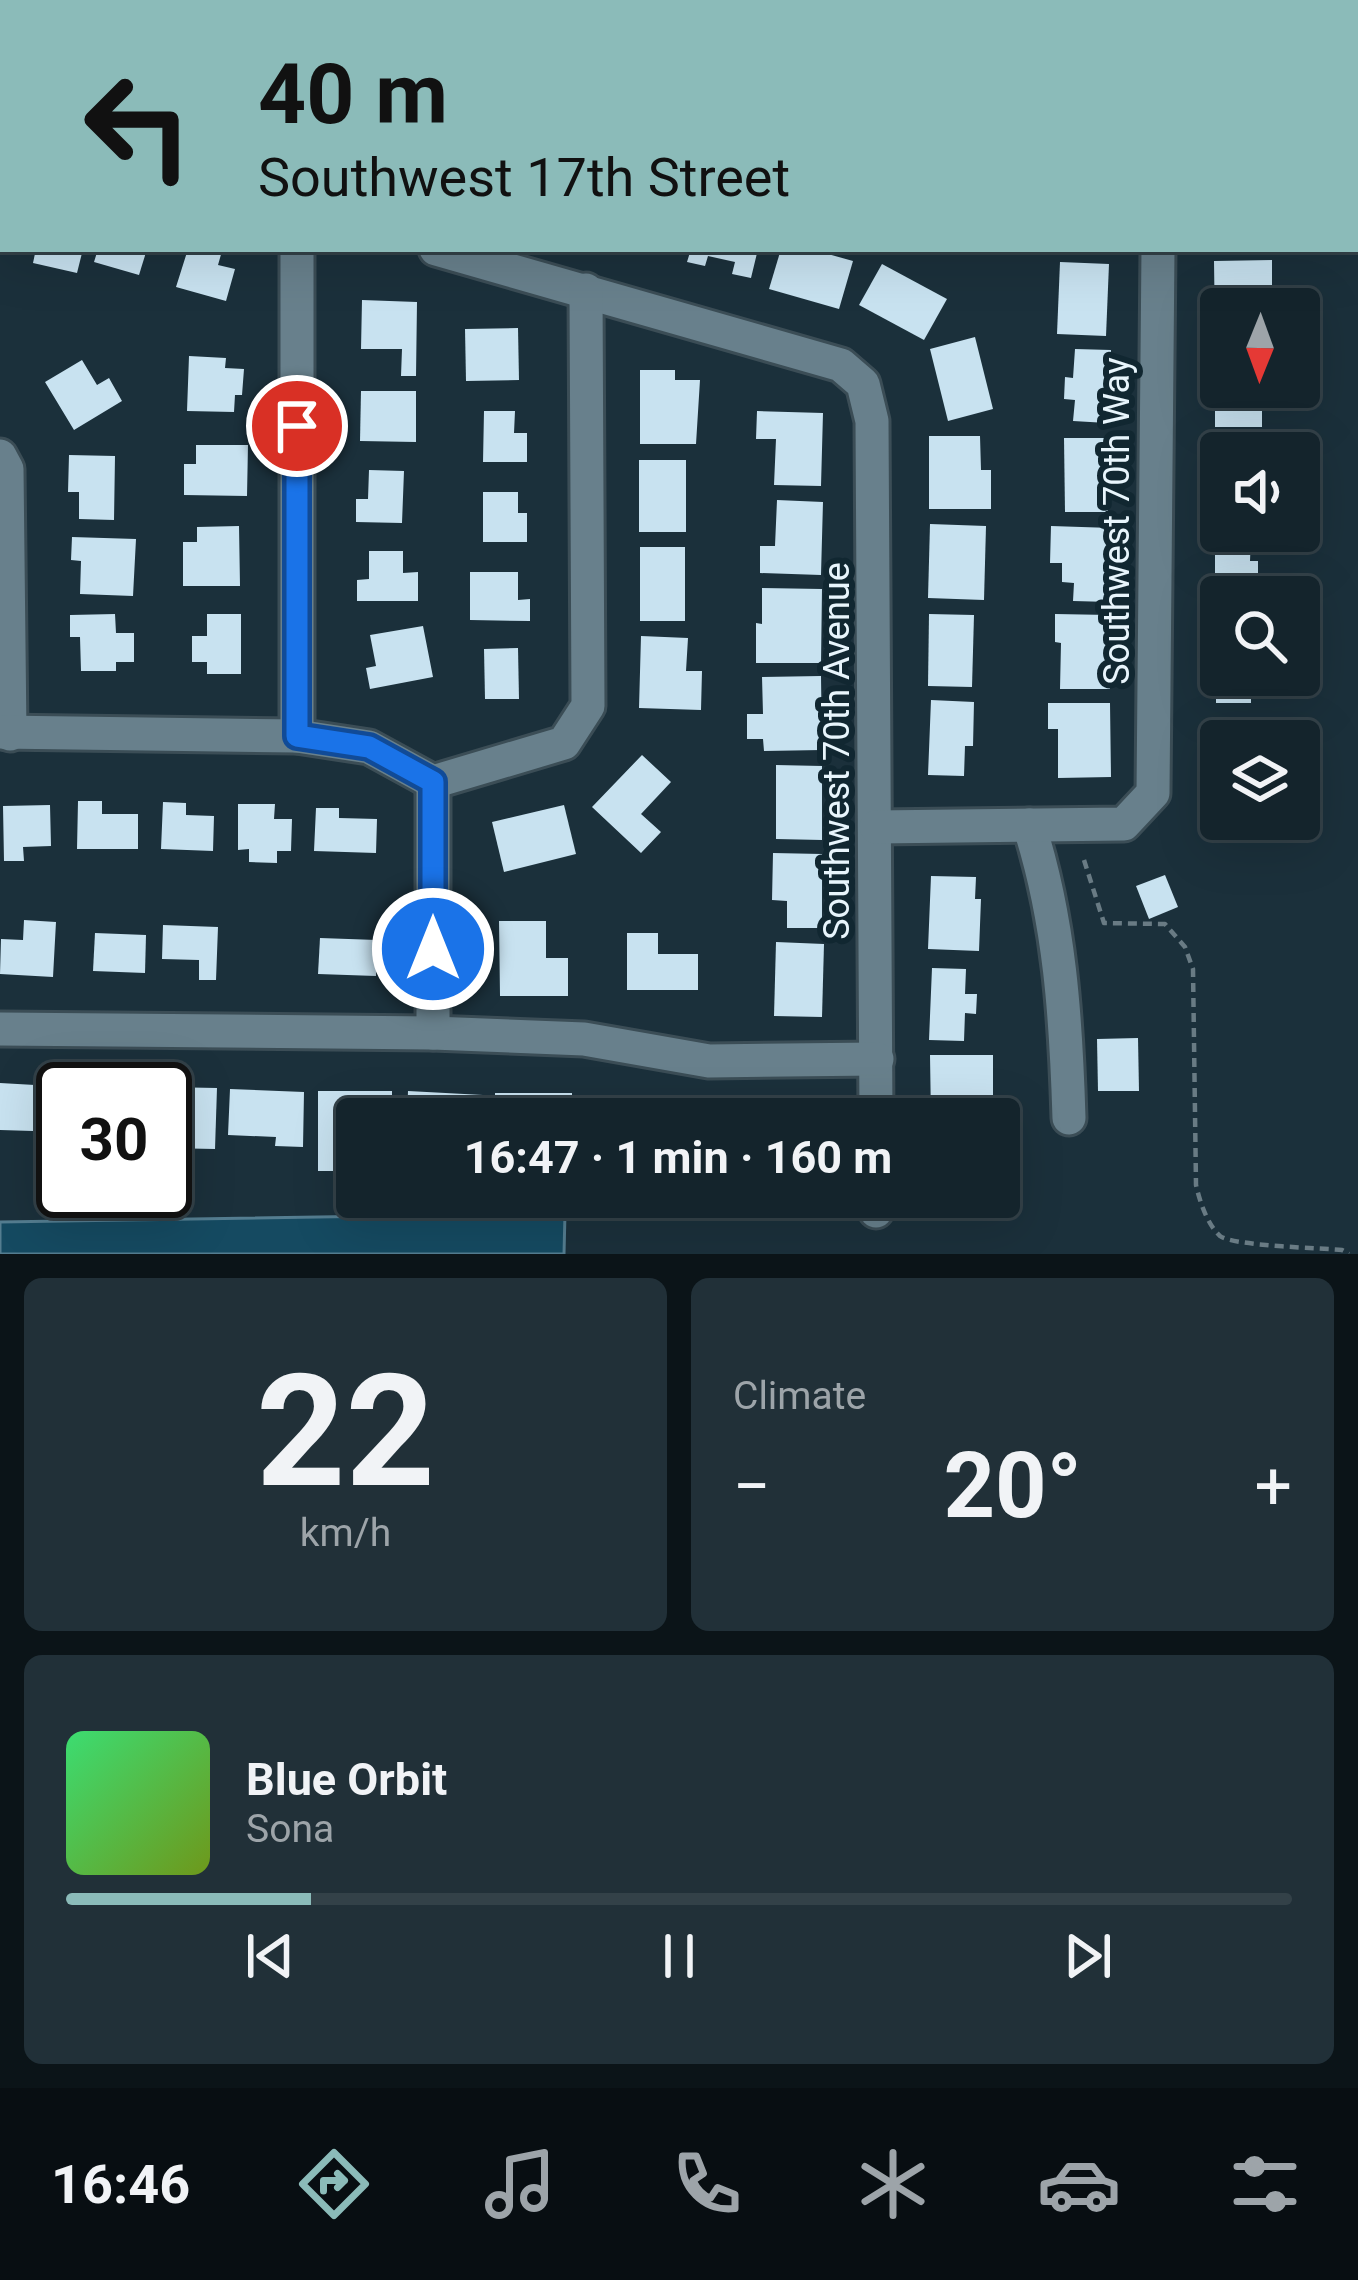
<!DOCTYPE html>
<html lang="en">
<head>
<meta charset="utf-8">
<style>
	:root { --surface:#14242c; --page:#213038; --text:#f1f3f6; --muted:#9da4a9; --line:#334148; --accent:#8bbbb9 }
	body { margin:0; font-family:Roboto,sans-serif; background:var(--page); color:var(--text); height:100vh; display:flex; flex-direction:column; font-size:45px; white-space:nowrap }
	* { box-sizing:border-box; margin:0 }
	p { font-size:39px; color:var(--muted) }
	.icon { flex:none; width:66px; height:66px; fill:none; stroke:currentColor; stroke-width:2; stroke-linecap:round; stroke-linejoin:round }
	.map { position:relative; height:1254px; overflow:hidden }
	.side { display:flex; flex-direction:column; gap:24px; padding:24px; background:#0b1418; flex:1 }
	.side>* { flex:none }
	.banner { position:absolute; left:0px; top:0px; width:1359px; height:252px; box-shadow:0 12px 48px #0002,0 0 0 3px var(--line); background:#8bbbb9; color:#111; overflow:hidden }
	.needle { width:78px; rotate:181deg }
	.tools { position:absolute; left:1200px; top:288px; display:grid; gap:24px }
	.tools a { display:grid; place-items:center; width:120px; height:120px; border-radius:12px; background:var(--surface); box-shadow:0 12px 48px #0002,0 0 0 3px var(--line); font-size:60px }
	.speed { position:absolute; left:36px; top:1062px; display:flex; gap:24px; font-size:60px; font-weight:700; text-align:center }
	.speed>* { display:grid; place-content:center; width:156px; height:156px; border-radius:50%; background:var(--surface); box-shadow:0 12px 48px #0002,0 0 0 3px var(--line); line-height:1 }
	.speed .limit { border:6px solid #111; border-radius:18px; background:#fff; color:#111 }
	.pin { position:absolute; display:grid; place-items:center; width:102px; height:102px; color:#fff; margin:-51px; border:6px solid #fff; border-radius:50%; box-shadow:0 3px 12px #0007 }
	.me { position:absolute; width:132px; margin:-66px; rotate:0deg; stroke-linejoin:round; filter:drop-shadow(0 0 9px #0008) }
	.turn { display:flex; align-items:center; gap:42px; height:252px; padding:0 60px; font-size:54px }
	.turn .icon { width:156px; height:156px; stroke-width:2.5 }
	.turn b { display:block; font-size:84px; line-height:102px }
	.big { font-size:90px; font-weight:700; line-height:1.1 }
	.side .widget { flex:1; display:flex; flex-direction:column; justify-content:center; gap:18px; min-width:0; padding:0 42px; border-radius:18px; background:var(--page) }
	.side .dial { align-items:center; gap:0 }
	.dial b { font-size:156px; line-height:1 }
	.song { display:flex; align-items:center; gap:36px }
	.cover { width:144px; height:144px; border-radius:18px; background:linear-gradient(135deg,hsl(140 70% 55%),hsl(80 70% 35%)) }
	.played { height:12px; border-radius:6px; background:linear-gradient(90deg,var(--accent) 20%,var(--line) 20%) }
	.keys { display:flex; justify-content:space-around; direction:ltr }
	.heat { display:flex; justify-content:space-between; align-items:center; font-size:66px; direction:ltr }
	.side .tiles { flex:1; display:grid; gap:24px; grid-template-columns:1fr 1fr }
	.widget:last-child { grid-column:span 2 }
	.trip { position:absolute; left:336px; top:1098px; width:684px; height:120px; border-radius:12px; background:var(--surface); box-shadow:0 12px 48px #0002,0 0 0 3px var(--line); font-weight:700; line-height:120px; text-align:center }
	.dock { display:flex; height:192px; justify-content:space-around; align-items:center; background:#080e12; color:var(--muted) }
	.dock .icon { width:84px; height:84px }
	.dock .active { color:var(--accent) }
	.dock b { font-size:54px; color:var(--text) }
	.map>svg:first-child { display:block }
	.water { fill:#154a61; stroke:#547d90; stroke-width:3 }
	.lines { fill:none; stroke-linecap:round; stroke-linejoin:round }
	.canal { stroke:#154a61; stroke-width:27 }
	.building { fill:#c8e2f0 }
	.minor-casing { stroke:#3b4d56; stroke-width:39 }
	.path { stroke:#697b84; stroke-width:4.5; stroke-dasharray:9 6; stroke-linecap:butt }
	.minor { stroke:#68808c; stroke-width:33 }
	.route-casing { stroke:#114b97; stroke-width:30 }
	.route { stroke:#1a73e8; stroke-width:21 }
	.labels { text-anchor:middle; stroke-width:12; stroke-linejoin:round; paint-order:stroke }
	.street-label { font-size:36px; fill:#e8f5fc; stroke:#112731 }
</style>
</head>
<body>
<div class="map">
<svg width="1358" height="1254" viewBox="0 0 1358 1254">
	<rect width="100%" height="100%" fill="#1b303b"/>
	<polygon class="water" points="565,1213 564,1254 0,1254 0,1222"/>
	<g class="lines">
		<polyline class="canal" points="222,0 233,3"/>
	</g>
	<g class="building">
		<polygon points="36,249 83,249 77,273 33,263"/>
		<polygon points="98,249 147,249 139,275 94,262"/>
		<polygon points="188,249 222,251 218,265 235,269 226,301 176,287"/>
		<polygon points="691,249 758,249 751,278 732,274 735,262 708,256 705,266 687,262"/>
		<polygon points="781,249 810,249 853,261 839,309 769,289"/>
		<polygon points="1272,260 1272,291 1261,291 1261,309 1221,309 1221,333 1215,333 1214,261"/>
		<polygon points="1060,262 1109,264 1106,336 1057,334"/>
		<polygon points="882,264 947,299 924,340 859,305"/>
		<polygon points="362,300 417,302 416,376 401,376 402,349 361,349"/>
		<polygon points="518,328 519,380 466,381 465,329"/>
		<polygon points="975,337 993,409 948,421 930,349"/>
		<polygon points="1075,349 1111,350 1107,423 1073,421 1075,400 1064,399 1065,377 1073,378"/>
		<polygon points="1215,352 1221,352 1221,387 1262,389 1262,427 1215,427"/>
		<polygon points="189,356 226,358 225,368 244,369 242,395 235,395 234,412 187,411"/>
		<polygon points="82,360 97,385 109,378 122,401 74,430 45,382"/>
		<polygon points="640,370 675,370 675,380 700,380 696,444 640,444"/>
		<polygon points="361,391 416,391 416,442 360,441"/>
		<polygon points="484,411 515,411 514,433 527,433 527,462 483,462"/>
		<polygon points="757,411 823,413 821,486 774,485 776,439 756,439"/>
		<polygon points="929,436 980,436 981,470 991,470 991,509 929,509"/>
		<polygon points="1064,438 1107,438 1108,512 1065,512"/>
		<polygon points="196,445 248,445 247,496 184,495 184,464 196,464"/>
		<polygon points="1216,445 1252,445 1252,453 1221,453 1221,518 1216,518"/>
		<polygon points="69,455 115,456 114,520 79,519 79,492 68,492"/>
		<rect x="639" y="460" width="47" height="72"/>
		<polygon points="369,470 404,471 402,523 356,522 356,499 368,499"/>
		<polygon points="483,492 518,492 518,513 527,513 527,542 483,542"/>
		<polygon points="777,500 823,502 821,575 760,573 760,546 775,546"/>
		<polygon points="930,524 986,526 984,600 928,598"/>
		<polygon points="239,526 240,586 183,586 183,542 197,542 197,527"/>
		<polygon points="1051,526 1112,528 1110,602 1073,601 1074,583 1062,582 1062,563 1050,563"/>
		<polygon points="1215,536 1251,536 1250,561 1258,561 1258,597 1221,597 1221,611 1215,611"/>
		<polygon points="72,537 136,539 133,596 80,594 81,561 71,560"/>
		<rect x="640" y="547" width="45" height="74"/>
		<polygon points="369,551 403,551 403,573 418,572 418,601 357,601 357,580 369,579"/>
		<polygon points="470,572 518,572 518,600 530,599 530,621 470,620"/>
		<polygon points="762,588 822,589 821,663 756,663 756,623 762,624"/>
		<polygon points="115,614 116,633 134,633 134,662 116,662 116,671 81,671 80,637 70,637 70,615"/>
		<polygon points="207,614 241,614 241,674 207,674 207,662 192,662 192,636 207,636"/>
		<polygon points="929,614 974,615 972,687 928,686"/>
		<polygon points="1055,614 1110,615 1110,689 1060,689 1061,643 1055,642"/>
		<polygon points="423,626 433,677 370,689 366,668 376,666 370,635"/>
		<polygon points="1216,629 1221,629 1221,675 1259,675 1259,683 1251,683 1251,703 1216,703"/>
		<polygon points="641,636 688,638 686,671 702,671 701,710 639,708"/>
		<polygon points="518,648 519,699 485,699 484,649"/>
		<polygon points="821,676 822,750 764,751 763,739 747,739 747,714 763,714 762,677"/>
		<polygon points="931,700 974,702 973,746 965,746 964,776 928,775"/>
		<polygon points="1048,703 1110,703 1111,777 1058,778 1058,729 1048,729"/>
		<polygon points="1221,725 1274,733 1273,741 1219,741"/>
		<polygon points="1218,743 1221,743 1221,800 1210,799"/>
		<polygon points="642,755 671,782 641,814 661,832 641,853 592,807"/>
		<polygon points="776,765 822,766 822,840 776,839"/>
		<polygon points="78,801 102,801 102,814 138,814 138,849 77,849"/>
		<polygon points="163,802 186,803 186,815 214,816 213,851 161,849"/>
		<polygon points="238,804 275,804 274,819 292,819 291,851 277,851 277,863 249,862 249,849 238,850"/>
		<polygon points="50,805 51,846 23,847 24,861 4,861 3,806"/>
		<polygon points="564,805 576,854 504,872 492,822"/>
		<polygon points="316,808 339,808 339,818 377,819 376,853 314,851"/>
		<polygon points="773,853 822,854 822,928 787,928 787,901 772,900"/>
		<polygon points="1165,875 1178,907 1149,919 1136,886"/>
		<polygon points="931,876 976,877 975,899 981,899 979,951 928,949"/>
		<polygon points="24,920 56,922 53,977 0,974 1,939 23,940"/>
		<polygon points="499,921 546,921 546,958 568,958 568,996 500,996"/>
		<polygon points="163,925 218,927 216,980 199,980 199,960 162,959"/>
		<polygon points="95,933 146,935 145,973 93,971"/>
		<polygon points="627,933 658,933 658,954 698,954 698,990 627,990"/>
		<polygon points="320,938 377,940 376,976 318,974"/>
		<polygon points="776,942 824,944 822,1017 774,1016"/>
		<polygon points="932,968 966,969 965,994 977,994 976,1014 965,1013 964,1041 929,1040"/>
		<polygon points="1138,1038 1139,1091 1098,1091 1097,1039"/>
		<polygon points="930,1055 993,1055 993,1097 976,1097 976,1119 931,1119"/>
		<polygon points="0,1083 35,1085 33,1131 0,1130"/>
		<polygon points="54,1086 63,1086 63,1132 53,1132"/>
		<polygon points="165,1087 217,1088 215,1149 165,1148"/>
		<polygon points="230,1089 304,1092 303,1147 275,1146 276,1137 228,1135"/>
		<polygon points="318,1091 392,1091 392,1119 357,1119 357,1141 345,1141 345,1171 318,1171"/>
		<polygon points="408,1091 483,1095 481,1119 407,1119"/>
		<rect x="495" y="1093" width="77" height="26"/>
		<polygon points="656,1104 656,1119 587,1119 587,1105"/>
		<polygon points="673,1111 748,1114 748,1119 673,1119"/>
		<polygon points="931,1197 972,1197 972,1218 930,1217"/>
	</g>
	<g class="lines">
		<g class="minor-casing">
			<g id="minor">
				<polyline points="833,0 844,3"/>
				<polyline points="1159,0 1159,3"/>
				<polyline points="0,129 3,130"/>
				<polyline points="436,249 841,365 863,384 872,421 876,1119"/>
				<polyline points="0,456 7,469 10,734"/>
				<polyline points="0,732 297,736 369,747 433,782"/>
				<polyline points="297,736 297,249"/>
				<polyline points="433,782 564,743 588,706 586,290"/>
				<path d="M1029 825C1060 921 1066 1019 1069 1118"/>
				<polyline points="876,827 1124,824 1153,793 1158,249"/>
				<polyline points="0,1029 433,1033 584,1039 709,1061 877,1059"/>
				<polyline points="433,1033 433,782"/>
				<polyline points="876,1211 876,1197"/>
			</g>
		</g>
		<path class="path" d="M1084 860 1104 923 1165 924 1185 947 1193 969 1196 1185C1200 1202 1207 1224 1220 1236 1233 1246 1321 1248 1342 1250L1349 1254"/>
		<use href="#minor" class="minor"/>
	</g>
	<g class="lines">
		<g class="route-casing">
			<polyline id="route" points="297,426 297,736 369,747 433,782 433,949"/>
		</g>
		<use href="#route" class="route"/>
	</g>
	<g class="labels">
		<g class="street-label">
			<text transform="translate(1116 521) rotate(-90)" y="13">Southwest 70th Way</text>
			<text transform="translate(836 751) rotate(-90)" y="13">Southwest 70th Avenue</text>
		</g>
	</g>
</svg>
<div class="tools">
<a><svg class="needle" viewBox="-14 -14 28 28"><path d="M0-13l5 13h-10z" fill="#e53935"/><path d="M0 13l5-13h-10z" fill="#9da4a9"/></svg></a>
<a><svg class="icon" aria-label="sound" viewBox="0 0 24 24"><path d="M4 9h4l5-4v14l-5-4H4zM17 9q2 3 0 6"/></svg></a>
<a><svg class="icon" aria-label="search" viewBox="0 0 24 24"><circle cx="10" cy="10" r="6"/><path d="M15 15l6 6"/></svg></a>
<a><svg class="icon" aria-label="layers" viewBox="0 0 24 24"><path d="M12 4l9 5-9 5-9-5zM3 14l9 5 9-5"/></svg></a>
</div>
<div class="speed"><div class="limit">30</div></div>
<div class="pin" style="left:297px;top:426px;background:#d93025"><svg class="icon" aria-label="arrive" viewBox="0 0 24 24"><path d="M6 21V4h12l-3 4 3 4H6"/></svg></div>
<svg class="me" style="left:433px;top:949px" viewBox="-20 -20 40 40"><circle r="17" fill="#1a73e8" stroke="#fff" stroke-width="3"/><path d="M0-11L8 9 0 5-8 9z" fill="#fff"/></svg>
<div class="trip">16:47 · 1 min · 160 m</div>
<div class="banner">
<div class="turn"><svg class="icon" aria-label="left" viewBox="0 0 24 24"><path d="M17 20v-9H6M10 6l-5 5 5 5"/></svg><div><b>40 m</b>Southwest 17th Street</div></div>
</div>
</div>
<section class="side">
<div class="tiles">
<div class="widget dial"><b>22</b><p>km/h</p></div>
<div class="widget"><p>Climate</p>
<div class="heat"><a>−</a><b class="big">20°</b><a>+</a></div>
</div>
<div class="widget">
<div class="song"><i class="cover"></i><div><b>Blue Orbit</b><p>Sona</p></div></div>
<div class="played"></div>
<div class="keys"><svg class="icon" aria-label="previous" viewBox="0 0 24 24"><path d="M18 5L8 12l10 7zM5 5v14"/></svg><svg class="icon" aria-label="pause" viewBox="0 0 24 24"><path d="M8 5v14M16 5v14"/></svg><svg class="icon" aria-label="next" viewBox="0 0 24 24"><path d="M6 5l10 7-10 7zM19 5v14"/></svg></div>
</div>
</div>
</section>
<nav class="dock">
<b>16:46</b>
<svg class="icon active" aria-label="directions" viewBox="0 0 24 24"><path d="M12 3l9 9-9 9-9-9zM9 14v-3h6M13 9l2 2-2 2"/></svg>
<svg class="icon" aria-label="music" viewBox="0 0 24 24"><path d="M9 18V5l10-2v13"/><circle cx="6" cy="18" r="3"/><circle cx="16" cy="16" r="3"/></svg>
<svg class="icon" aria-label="phone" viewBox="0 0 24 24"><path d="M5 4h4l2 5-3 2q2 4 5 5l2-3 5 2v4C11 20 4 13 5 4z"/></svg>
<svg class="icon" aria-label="climate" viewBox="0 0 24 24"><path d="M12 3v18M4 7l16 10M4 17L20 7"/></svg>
<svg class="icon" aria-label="car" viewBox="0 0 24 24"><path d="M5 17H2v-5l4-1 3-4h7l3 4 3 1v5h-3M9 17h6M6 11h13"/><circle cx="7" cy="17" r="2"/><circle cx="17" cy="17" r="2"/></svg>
<svg class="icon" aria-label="filters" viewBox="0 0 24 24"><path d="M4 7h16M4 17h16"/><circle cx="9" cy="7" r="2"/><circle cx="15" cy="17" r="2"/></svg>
</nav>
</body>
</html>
